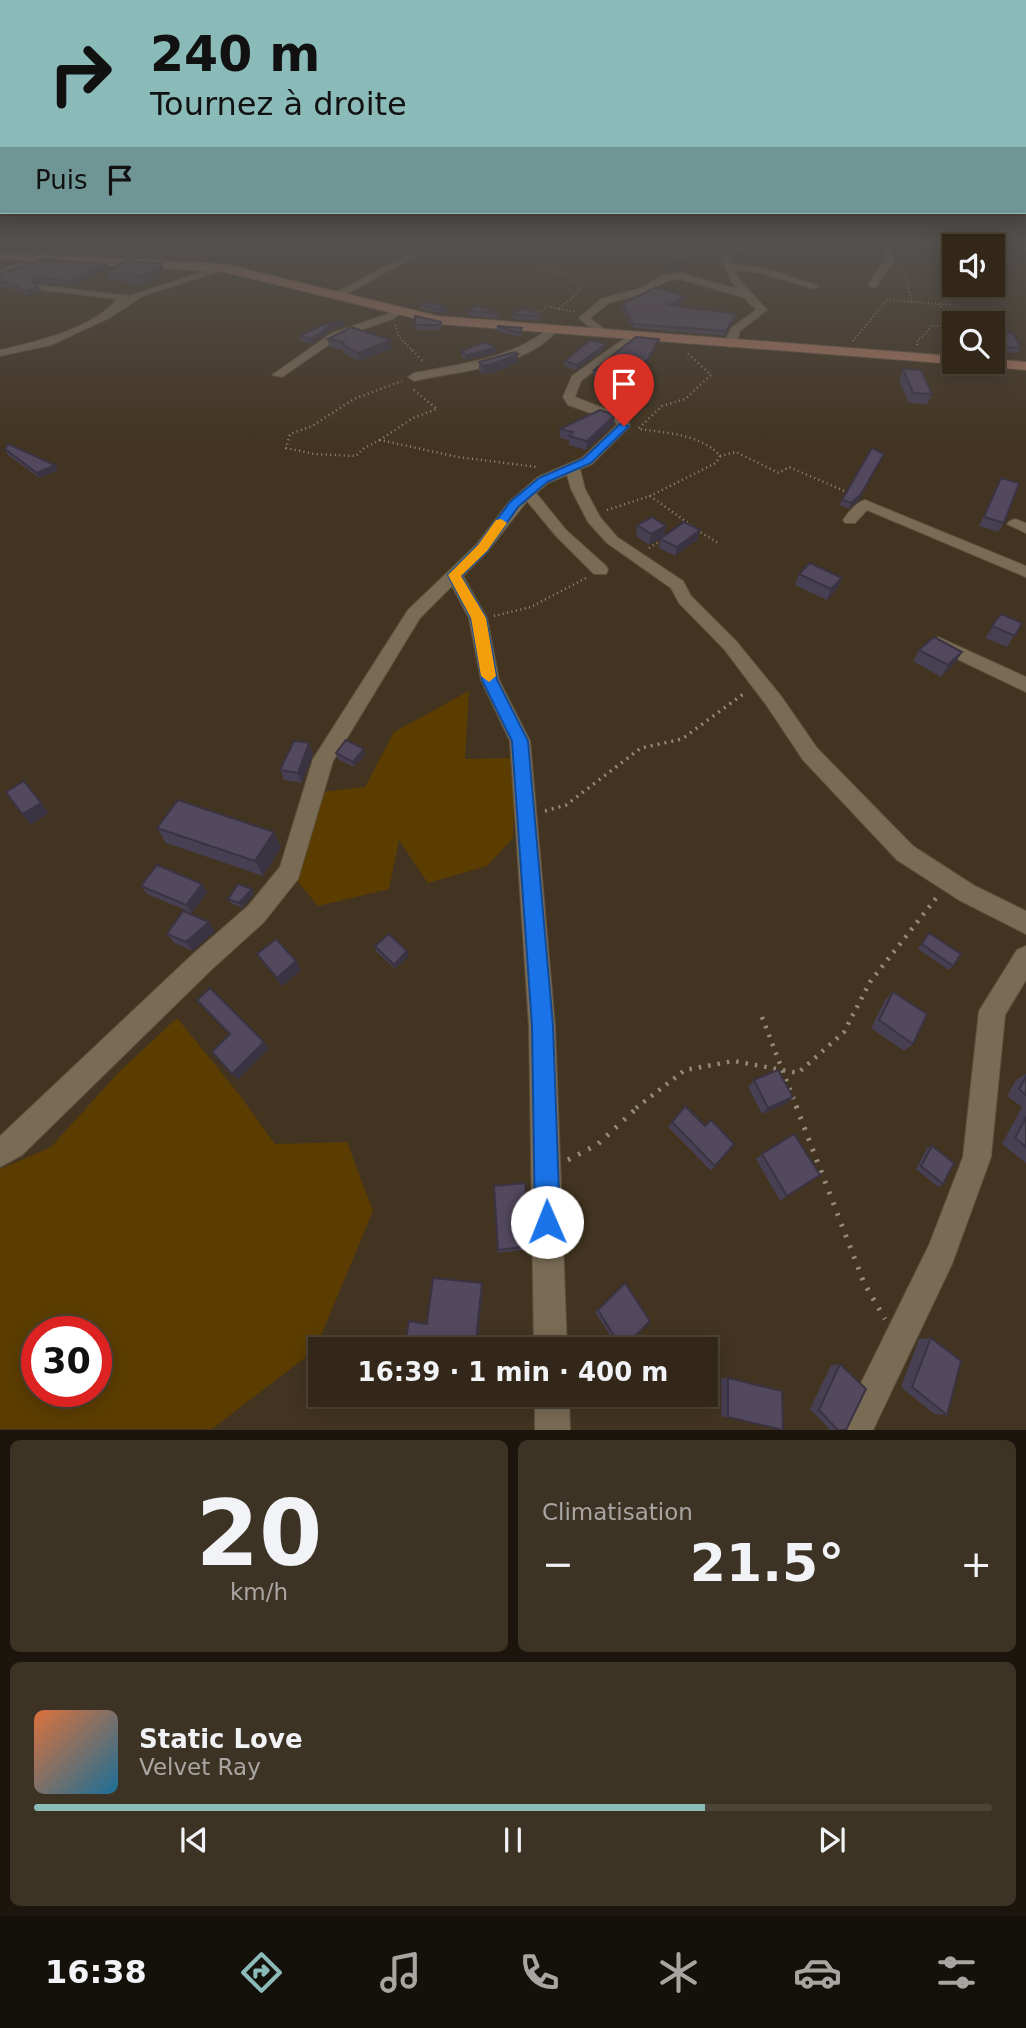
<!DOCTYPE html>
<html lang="fr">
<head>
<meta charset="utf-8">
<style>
	:root { --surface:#322718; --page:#3d3325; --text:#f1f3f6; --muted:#a8a5a2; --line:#4d4437; --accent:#8bbbb9 }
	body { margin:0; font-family:"DejaVu Sans",sans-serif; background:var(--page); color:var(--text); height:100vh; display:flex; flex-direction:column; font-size:26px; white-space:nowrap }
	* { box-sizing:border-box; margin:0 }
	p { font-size:23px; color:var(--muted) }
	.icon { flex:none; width:38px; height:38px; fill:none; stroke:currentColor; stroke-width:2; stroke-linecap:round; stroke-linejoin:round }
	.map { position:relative; height:1430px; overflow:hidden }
	.details { display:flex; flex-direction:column; gap:10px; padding:10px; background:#1c150d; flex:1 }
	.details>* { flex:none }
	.hud { position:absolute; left:0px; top:0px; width:1027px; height:214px; box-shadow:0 4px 18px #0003,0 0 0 2px var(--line); background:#8bbbb9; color:#111; overflow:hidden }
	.controls { position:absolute; left:942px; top:234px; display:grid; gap:14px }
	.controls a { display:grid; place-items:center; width:63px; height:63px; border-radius:0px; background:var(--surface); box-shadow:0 4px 18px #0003,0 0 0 2px var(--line); font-size:35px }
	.speed { position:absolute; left:21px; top:1316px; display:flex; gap:14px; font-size:35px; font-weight:700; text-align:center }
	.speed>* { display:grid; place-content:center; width:91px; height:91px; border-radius:50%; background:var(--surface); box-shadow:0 4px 18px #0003,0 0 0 2px var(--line); line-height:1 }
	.speed .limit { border:10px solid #d22; background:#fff; color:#111 }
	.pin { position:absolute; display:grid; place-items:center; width:60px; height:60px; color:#fff; margin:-72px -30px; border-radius:50% 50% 50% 0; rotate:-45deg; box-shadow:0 0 7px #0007 }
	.pin .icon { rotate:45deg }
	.me { position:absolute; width:77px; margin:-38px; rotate:359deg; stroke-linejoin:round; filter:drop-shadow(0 0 5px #0008) }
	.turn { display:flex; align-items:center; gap:24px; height:147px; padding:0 35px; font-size:32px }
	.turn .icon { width:91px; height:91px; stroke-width:2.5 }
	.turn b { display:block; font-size:49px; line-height:60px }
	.then { display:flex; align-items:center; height:66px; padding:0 35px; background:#0003; gap:14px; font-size:26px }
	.big { font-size:52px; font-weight:600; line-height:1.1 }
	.details .card { flex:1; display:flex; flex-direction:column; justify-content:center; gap:10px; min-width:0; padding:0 24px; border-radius:10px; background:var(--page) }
	.details .dial { align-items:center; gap:0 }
	.dial b { font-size:91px; line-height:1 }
	.song { display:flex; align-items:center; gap:21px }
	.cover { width:84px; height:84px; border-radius:10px; background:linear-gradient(135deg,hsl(20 70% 55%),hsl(200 70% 35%)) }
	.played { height:7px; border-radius:4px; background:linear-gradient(90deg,var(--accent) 70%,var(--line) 70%) }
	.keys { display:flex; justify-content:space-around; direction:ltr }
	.heat { display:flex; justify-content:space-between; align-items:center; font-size:38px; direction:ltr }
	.details .tiles { flex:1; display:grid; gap:10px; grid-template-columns:1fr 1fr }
	.card:last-child { grid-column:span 2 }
	.trip { position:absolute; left:308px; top:1337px; width:410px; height:70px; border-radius:0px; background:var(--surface); box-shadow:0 4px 18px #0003,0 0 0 2px var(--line); font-weight:600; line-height:70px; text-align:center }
	.tab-bar { display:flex; height:112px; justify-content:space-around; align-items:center; background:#14100a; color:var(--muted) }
	.tab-bar .icon { width:49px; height:49px }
	.tab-bar .on { color:var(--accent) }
	.tab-bar b { font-size:32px; color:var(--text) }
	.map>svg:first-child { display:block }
	.green { fill:#5b3d01; fill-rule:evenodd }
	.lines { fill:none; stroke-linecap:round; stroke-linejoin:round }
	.minor-casing { stroke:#5c513e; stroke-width:2 }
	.major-casing { stroke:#5c513e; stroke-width:2 }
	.path-far4 { stroke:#958a79; stroke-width:2; stroke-dasharray:1 2.5; stroke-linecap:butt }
	.path-far3 { stroke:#958a79; stroke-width:2.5; stroke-dasharray:1 3.5; stroke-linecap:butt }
	.path-far2 { stroke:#958a79; stroke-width:3.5; stroke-dasharray:2 5; stroke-linecap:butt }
	.path-far1 { stroke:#958a79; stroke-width:4.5; stroke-dasharray:2.5 7; stroke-linecap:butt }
	.path { stroke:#958a79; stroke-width:5; stroke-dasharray:2.5 9; stroke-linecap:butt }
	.minor { fill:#7a6b55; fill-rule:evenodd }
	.major { fill:#a9755d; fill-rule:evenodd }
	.wall { fill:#473f52 }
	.shaded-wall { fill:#3a3342 }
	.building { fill:#53495f; stroke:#3a3342; stroke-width:2 }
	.route { fill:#1a73e8; stroke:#114b97; stroke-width:2 }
	.slow { fill:#f59e0b }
</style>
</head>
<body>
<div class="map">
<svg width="1026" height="1430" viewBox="0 0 1026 1430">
	<rect width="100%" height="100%" fill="#423420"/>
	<g class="green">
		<polygon points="469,691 465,759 516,758 513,838 487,866 428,883 399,840 389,889 318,906 290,872 312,793 365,787 394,732"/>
		<path d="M177 1018 238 1093 275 1144 347 1142 373 1211 315 1350 212 1429H0V1169L51 1147 119 1072ZM37 1332H96V1391H37Z"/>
	</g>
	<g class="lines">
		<g class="minor-casing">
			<g id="minor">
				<polygon points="57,247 70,247 0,277 0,271"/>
				<polygon points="421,247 432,247 341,297 332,295"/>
				<polygon points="738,247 751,247 730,256 734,265 764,268 819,286 814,289 760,273 736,270 740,280 767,310 740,331 736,344 730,347 724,344 731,328 756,310 745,298 680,279 667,281 649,292 609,303 590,318 608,332 608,336 600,336 579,318 601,299 641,288 664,275 680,273 738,289 731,281 720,255"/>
				<polygon points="883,247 892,247 894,261 876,287 870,287 868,285 884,261"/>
				<polygon points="1017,247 1026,247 1026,251 1018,249"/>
				<path d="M221 266 229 268 143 296 109 318 51 345 0 356V350C36 342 94 328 117 299L42 290 37 287 39 285 129 296Z"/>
				<polygon points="395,308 404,310 393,319 340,337 282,377 272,375 332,333 385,315"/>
				<path d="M549 328 558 330C523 369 462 370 414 381L408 377 414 373C462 363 510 360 549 328Z"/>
				<polygon points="632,333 636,334 636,338 581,381 575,397 626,417 630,426 592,464 580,469 585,489 600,517 617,537 683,581 691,596 736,641 781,696 817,748 913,846 975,886 1026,911 1026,934 959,900 897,860 803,760 767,706 724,649 679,603 671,588 607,543 588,522 571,489 567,475 548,483 536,493 566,530 606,566 608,570 606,574 594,574 556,536 527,501 488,551 463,576 487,618 499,680 530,741 555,1026 567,1349 534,1349 529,1026 510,741 481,680 469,618 452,586 420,618 333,761 298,879 264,922 211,970 22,1155 0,1167 0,1136 193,954 248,906 280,867 313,759 408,610 476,545 509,502 538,477 582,458 617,425 616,422 568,405 563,397 572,376"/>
				<path d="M865 500 1026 566V577L867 510 855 523H845L843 520C848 513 856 502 865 500Z"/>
				<polygon points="1015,519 1026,523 1026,533 1007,524 1010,521"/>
				<polygon points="938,637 1026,677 1026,692 932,647 929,643"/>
				<polygon points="1026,946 1026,980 1005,1015 991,1157 952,1264 873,1430 838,1430 929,1245 963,1157 979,1011 1017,950"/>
				<polygon points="535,1395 569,1395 570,1430 535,1430"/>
			</g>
		</g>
		<g class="major-casing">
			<g id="major">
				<polygon points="0,253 224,264 438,316 954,356 954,362 960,362 954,364 438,324 224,272 0,259"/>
				<polygon points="992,359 1026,362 1026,370 978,366 971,362 992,362"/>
			</g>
		</g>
		<g class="path-far4">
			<polyline points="687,265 713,258"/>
			<polyline points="899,266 905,275 912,303"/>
			<polyline points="539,267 564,274 580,285 577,294 558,309 576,312"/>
			<polyline points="521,311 540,312 548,306 558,309"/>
			<polyline points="395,325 399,337 414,352"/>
			<polyline points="853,341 887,300 953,305"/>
			<polyline points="917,345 918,339 922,338 931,326 945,326 945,312 938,304"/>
		</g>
		<g class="path-far3">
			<polyline points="412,350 424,362"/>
			<polyline points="414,390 437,409 413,418 380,440 458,457 537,467"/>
			<polyline points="639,428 662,406 685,399 711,375 686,352"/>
			<polyline points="380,440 364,448 356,456 314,454 286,448 290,434 312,426 354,399 402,381"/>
			<polyline points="720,456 736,452 779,473 789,467 849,493"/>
			<polyline points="650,496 691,525"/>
			<path d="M607 510 650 496 716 463 720 456C701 434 666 433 639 429"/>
			<polyline points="697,530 720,544"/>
			<polyline points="649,548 664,539"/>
			<polyline points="494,616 531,607 586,578"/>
		</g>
		<polyline class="path-far2" points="545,811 566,805 641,748 682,739 746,692"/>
		<g class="path-far1">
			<polyline points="762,1017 797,1108"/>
			<polyline points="636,1108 685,1070 734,1061 798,1073 844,1032 870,982 937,897"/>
		</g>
		<g class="path">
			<polyline points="796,1106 864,1283 885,1319"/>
			<polyline points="568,1160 598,1144 639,1106"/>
		</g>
		<use href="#minor" class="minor"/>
		<use href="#major" class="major"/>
	</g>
	<g class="wall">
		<polygon points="651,256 703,259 675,268 651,260"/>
		<polygon points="161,263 164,271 145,284 111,280 108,272"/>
		<polygon points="108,269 72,286 39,282 36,285 40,292 28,296 11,288 0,287 0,274"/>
		<polygon points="684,302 675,306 736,314 735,318 725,336 633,328 622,309 623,304"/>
		<polygon points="420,304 447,307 447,312 438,313 420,309"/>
		<polygon points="467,311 498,313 498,318 467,316"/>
		<polygon points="512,314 541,314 541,319 538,321 512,319"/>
		<polygon points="415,316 441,322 441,327 440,330 416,330"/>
		<polygon points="343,321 344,326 330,331 312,344 301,341 300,336"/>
		<polygon points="497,326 522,328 522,333 520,337 497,331"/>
		<polygon points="993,331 1021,348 1018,353 998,352 992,339"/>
		<polygon points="328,339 391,340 392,349 359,361 343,353 343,350 329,347"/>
		<polygon points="659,339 658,344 647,364 641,369 630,366 611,380 593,375 594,370"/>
		<polygon points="606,344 605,349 576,370 564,366 565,361"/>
		<polygon points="496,348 496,353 466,360 461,356 461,351"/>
		<polygon points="518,354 518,363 495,372 484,375 479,371 479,362"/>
		<polygon points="903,369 932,394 927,404 909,403 899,380"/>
		<polygon points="614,424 586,450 569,445 569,440 560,438 560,429"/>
		<polygon points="5,449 55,465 58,470 40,478 8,455"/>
		<polygon points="881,459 859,500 849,509 840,505 842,500"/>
		<polygon points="1001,478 1004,523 998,532 979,526"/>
		<polygon points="637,525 664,537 698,539 675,556 659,548 660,539 662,537 649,545 636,536"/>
		<polygon points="799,574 837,589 827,600 795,585"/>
		<polygon points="1001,614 1022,623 1007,647 985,638"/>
		<polygon points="919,650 962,652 955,663 941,677 913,661"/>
		<polygon points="309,743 313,754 302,783 284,780 280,770"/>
		<polygon points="364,749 365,755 354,767 338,759 336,753"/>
		<polygon points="157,828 281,847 263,876 166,843"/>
		<polygon points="202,884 207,892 192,913 147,894 141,886"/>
		<polygon points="252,889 254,894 242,908 231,903 228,899"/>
		<polygon points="215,931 193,951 174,943 167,934"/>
		<polygon points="929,933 953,966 949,970 918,949"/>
		<polygon points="375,946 409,956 395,969 376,951"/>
		<polygon points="257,954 296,961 301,970 282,986 263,963"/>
		<polygon points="893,992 913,1044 904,1051 871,1028 885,1000"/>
		<polygon points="1026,1074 1026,1163 1002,1144 1022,1107 1007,1096 1016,1080"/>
		<polygon points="754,1080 793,1097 786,1104 762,1114 748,1087"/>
		<polygon points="672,1122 734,1144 711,1171 668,1127"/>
		<polygon points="932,1146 943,1184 938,1187 916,1169 927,1148"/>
		<polygon points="762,1154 820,1175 780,1201 756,1159"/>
		<polygon points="494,1186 530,1246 530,1249 498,1253"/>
		<polygon points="625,1283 622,1349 619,1349 595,1312"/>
		<polygon points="931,1338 947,1415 934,1414 901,1387 919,1339"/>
		<polygon points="840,1364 846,1430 830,1430 810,1409 831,1365"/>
		<polygon points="721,1378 728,1378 775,1428 721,1416"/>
	</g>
	<g class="shaded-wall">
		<polygon points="704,254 703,259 675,268 676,263"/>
		<polygon points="11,258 14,262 0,268 0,262"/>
		<polygon points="161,263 164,271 145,284 143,276"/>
		<polygon points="106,264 108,269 72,286 70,281"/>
		<polygon points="37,277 39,282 34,287 32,282"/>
		<polygon points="38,287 40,292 28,296 26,291"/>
		<polygon points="685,297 684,302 667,310 668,305"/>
		<polygon points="447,307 447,312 438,313 438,309"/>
		<polygon points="736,314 735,318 725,336 726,331"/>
		<polygon points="343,321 344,326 330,331 312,344 311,339 330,326"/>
		<polygon points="659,339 658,344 647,364 641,369 642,364"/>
		<polygon points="391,340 392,349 359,361 358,353"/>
		<polygon points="606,344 605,349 576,370 577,365"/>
		<polygon points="496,348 496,353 466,360 466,355"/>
		<polygon points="518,354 518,363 495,372 484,375 483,366"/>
		<polygon points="631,361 630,366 611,380 612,375"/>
		<polygon points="615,415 614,424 586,450 587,441"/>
		<polygon points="884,454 859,500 849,509 851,503"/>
		<polygon points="55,465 58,470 40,478 37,473"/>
		<polygon points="666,526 664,537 649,545 651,534"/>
		<polygon points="700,530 698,539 675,556 677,547"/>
		<polygon points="842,578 837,589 827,600 831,589"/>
		<polygon points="962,652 955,663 941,677 948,665"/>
		<polygon points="309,743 313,754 302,783 298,773"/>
		<polygon points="364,749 365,755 354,767 353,762"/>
		<polygon points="24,781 49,813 31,825 22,814"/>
		<polygon points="274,832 281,847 263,876 255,861"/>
		<polygon points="202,884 207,892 192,913 186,905"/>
		<polygon points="252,889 254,894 242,908 239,903"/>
		<polygon points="209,922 215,931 193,951 186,942"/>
		<polygon points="407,951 409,956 395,969 394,965"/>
		<polygon points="296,961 301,970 282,986 277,978"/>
		<polygon points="264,1042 269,1048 238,1080 232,1074"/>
		<polygon points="793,1097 786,1104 762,1114 768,1108"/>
		<polygon points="482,1283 483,1286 477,1349 475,1349"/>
	</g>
	<g class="building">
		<polygon points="672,247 681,247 704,254 676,263 651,256"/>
		<polygon points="41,259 106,264 70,281 37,277 32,282 38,287 26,291 9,283 0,282 0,274"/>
		<polygon points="125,261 161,263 143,276 108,272"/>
		<polygon points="656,287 685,297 668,305 736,314 726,331 633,324 623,304"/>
		<polygon points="424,302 447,307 438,309 420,304"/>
		<polygon points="477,306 498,313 467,311"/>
		<polygon points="520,309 541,314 538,316 512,314"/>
		<polygon points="415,316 441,322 440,325 415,325"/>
		<polygon points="343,321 330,326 311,339 300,336 322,325"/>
		<polygon points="497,326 522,328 520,333"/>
		<polygon points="351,327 391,340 358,353 342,344 344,342 328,339"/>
		<polygon points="993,331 1013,333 1021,348 1000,347"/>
		<polygon points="636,337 659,339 648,359 642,364 631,361 612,375 594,370"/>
		<polygon points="590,340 606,344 577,365 565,361"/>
		<polygon points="485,342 496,348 466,355 461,351"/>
		<polygon points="515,352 518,354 495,363 483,366 479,362"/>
		<polygon points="903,369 921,370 932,394 913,393"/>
		<polygon points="600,410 615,415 587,441 569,436 573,432 560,429"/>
		<polygon points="8,444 55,465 37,473 5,449"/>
		<polygon points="872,448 884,454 861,494 851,503 842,500"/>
		<polygon points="1001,478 1019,483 1004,523 984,517"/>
		<polygon points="652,517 666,526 651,534 637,525"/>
		<polygon points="684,522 700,530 677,547 660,539"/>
		<polygon points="810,563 842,578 831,589 799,574"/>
		<polygon points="1001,614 1022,623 1015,636 992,626"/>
		<polygon points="934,637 962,652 948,665 919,650"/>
		<polygon points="346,740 364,749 353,762 336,753"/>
		<polygon points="294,741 309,743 298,773 280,770"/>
		<polygon points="24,781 41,803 22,814 6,792"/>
		<polygon points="178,800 274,832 255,861 157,828"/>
		<polygon points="157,865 202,884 186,905 141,886"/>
		<polygon points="238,884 252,889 239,903 228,899"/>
		<polygon points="183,911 209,922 186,942 167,934"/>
		<polygon points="929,933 961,954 953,966 922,944"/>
		<polygon points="389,934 407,951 394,965 375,946"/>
		<polygon points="276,939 296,961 277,978 257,954"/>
		<polygon points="210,988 264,1042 232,1074 212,1052 230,1034 197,1000"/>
		<polygon points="893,992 927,1014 913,1044 879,1020"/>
		<polygon points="778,1070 793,1097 768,1108 754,1080"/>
		<polygon points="1026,1077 1026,1095 1019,1089"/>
		<polygon points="685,1106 705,1126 711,1120 734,1144 715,1166 672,1122"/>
		<polygon points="1026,1117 1026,1147 1015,1138"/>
		<polygon points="794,1134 820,1175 787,1196 762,1154"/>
		<polygon points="932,1146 954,1163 943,1184 921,1166"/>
		<polygon points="525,1183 530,1246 498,1250 494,1186"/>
		<polygon points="433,1278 482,1283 475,1349 404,1349 409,1321 427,1324"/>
		<polygon points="625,1283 650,1321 622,1349 598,1310"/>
		<polygon points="931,1338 961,1361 947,1415 912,1387"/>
		<polygon points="840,1364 866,1389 846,1430 838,1430 819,1410"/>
		<polygon points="728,1378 782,1391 783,1430 728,1417"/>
	</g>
	<linearGradient id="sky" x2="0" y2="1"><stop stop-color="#241d12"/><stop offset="0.55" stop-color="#54504e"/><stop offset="1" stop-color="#54504e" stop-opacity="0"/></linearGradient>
	<rect width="1026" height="447" fill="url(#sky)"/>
	<polygon class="route" points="620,424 629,426 591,463 547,482 518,507 487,551 461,576 486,618 497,680 528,741 553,1026 560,1222 556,1231 547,1235 538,1231 535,1222 532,1026 512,741 482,680 471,618 448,575 478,545 510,502 539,478 583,459"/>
	<polygon class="slow" points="501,519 507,523 487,551 461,576 486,618 496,676 489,682 481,676 471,618 448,575 478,545 496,520"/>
</svg>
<div class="controls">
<a><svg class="icon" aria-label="sound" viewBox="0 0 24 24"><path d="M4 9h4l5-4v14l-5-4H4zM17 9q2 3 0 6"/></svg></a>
<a><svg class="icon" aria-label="search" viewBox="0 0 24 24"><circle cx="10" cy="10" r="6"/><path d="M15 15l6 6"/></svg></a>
</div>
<div class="speed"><div class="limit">30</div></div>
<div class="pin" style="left:624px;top:426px;background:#d93025"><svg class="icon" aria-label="arrive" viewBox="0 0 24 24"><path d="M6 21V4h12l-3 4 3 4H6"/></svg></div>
<svg class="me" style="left:547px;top:1222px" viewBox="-20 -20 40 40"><circle r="19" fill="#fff"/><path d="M0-13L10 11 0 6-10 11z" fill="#1a73e8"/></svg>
<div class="trip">16:39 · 1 min · 400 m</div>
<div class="hud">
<div class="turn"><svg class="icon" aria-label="right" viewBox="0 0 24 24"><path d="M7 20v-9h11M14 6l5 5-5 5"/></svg><div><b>240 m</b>Tournez à droite</div></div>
<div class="then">Puis<svg class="icon" aria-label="arrive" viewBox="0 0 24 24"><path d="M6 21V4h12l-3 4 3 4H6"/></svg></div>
</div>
</div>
<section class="details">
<div class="tiles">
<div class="card dial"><b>20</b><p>km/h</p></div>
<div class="card"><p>Climatisation</p>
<div class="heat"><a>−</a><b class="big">21.5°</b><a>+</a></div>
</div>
<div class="card">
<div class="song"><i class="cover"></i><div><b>Static Love</b><p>Velvet Ray</p></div></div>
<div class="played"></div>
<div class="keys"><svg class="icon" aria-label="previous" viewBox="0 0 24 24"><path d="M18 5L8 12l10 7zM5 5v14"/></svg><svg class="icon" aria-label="pause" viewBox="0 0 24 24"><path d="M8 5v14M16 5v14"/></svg><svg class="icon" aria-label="next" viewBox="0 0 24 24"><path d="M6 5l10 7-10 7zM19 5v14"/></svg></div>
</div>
</div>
</section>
<nav class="tab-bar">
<b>16:38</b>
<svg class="icon on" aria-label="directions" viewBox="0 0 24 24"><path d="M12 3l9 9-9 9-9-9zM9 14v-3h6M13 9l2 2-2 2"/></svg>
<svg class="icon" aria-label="music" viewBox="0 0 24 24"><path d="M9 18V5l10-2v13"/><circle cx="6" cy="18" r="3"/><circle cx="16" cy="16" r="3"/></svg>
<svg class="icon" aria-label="phone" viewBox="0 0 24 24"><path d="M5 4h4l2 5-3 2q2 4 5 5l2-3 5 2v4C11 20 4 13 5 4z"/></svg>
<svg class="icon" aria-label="climate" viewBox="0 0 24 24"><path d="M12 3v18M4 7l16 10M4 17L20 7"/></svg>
<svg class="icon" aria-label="car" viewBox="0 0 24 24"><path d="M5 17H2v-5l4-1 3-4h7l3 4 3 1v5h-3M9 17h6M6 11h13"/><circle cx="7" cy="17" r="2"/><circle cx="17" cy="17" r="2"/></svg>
<svg class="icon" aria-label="filters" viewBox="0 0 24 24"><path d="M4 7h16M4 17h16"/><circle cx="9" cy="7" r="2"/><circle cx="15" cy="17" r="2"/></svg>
</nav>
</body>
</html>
